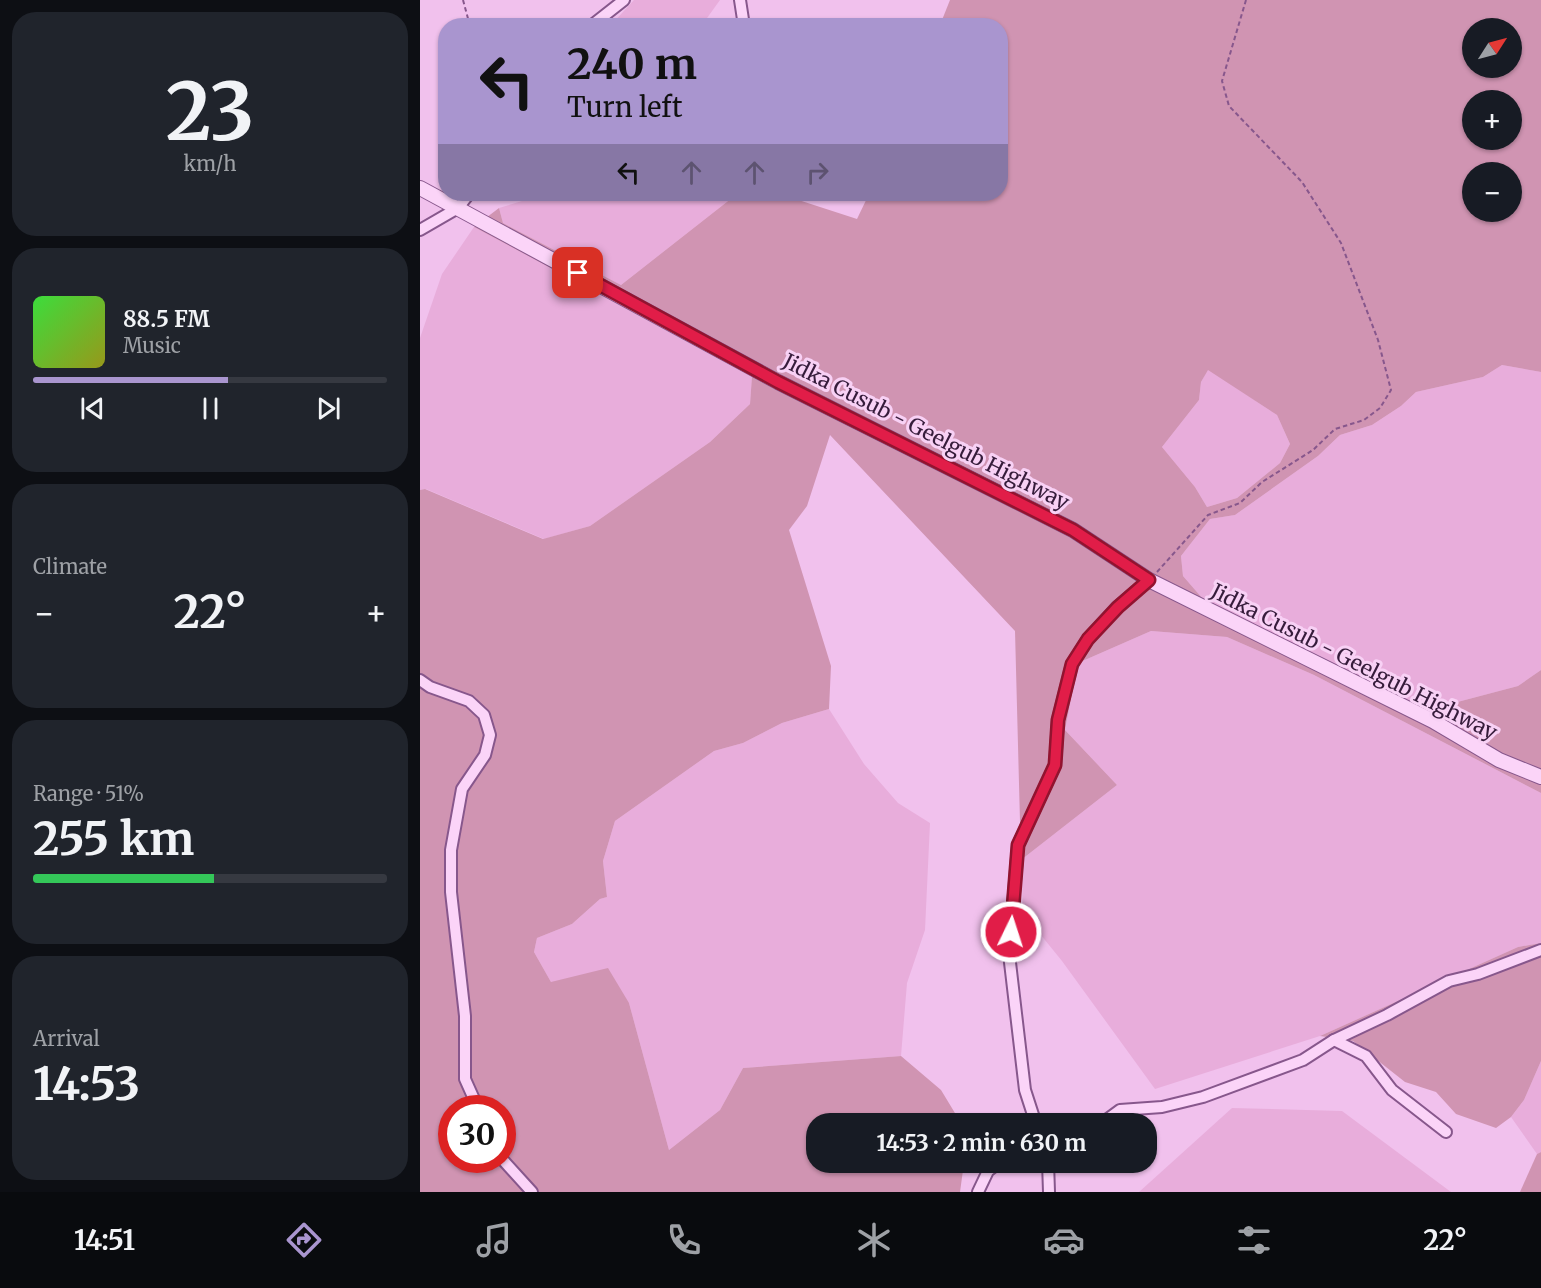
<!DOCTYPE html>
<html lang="en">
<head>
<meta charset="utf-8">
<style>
	:root { --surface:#171b24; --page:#20242c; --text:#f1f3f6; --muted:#9ea1a6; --line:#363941; --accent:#a995cf }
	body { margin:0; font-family:Merriweather,serif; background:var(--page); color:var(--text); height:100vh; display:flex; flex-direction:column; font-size:22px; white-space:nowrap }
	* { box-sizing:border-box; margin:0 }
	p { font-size:20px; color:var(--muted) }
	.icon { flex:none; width:33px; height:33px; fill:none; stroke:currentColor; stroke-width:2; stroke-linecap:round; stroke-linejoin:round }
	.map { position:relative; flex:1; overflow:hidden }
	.side { display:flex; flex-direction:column; gap:12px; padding:12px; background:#0d0f14; width:420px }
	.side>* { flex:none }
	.banner { position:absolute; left:18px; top:18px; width:570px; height:183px; border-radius:24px; box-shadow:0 2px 4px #0004; background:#a995cf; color:#111; overflow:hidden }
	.needle { width:39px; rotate:54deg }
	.fabs { position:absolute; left:1042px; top:18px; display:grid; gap:12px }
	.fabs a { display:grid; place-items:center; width:60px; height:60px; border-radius:50%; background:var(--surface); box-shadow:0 2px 4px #0004; font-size:30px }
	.speed { position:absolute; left:18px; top:1095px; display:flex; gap:12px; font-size:30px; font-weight:700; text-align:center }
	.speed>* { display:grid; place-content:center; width:78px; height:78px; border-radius:50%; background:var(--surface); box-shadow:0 2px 4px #0004; line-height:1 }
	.speed .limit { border:9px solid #d22; background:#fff; color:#111 }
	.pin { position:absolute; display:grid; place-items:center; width:51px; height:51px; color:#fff; margin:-26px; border-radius:12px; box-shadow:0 3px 9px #0006 }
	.me { position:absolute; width:66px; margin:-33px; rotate:4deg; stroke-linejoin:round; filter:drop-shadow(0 0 4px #0008) }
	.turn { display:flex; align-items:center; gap:21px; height:126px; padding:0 30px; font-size:27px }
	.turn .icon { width:78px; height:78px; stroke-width:2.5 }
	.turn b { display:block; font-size:42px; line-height:51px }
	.lanes { display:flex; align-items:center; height:57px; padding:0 30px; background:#0003; justify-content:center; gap:30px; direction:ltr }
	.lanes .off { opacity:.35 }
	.big { font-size:45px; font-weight:700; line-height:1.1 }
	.side .card { flex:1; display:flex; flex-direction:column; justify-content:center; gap:9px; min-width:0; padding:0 21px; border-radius:24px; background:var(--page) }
	.side .dial { align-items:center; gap:0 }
	.dial b { font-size:78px; line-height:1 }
	.song { display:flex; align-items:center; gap:18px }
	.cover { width:72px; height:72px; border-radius:9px; background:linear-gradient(135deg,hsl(120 70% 55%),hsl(60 70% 35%)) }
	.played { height:6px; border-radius:3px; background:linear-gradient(90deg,var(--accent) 55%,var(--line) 55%) }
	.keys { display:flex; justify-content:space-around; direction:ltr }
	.heat { display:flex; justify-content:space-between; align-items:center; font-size:33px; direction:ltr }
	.charge { height:9px; border-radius:4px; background:linear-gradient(90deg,#34c759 51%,var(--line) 0) }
	.trip { position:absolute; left:386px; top:1113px; width:351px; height:60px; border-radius:24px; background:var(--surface); box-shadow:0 2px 4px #0004; font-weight:700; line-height:60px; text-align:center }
	.tab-bar { display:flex; height:96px; justify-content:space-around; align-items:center; background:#090b0e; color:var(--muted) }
	.tab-bar .icon { width:42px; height:42px }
	.tab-bar .active { color:var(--accent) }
	.tab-bar b { font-size:27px; color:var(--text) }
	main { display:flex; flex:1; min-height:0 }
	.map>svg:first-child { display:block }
	.farmland { fill:#e8addb }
	.green { fill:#d094b2; fill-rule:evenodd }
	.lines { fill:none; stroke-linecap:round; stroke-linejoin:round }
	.minor-casing { stroke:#87578c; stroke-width:14 }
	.tertiary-casing { stroke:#87578c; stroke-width:16 }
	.path { stroke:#87578c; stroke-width:2; stroke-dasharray:4.5 3; stroke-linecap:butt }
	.minor { stroke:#fbd4f8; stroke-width:10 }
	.tertiary { stroke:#fbd4f8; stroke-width:14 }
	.route-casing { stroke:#92132f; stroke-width:15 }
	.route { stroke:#e11d48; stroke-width:10 }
	.labels { text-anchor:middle; stroke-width:6; stroke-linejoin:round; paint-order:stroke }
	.street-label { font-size:21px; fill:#361c3b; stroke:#f8d1f5 }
</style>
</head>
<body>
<main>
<section class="side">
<div class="card dial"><b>23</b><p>km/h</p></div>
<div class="card">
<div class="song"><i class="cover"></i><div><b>88.5 FM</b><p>Music</p></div></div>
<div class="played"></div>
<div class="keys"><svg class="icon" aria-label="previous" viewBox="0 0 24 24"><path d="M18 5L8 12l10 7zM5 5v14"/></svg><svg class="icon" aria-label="pause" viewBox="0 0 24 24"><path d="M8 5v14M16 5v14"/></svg><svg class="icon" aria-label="next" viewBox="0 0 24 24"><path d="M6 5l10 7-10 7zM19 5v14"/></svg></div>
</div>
<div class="card"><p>Climate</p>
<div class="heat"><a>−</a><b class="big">22°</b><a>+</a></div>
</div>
<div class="card"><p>Range · 51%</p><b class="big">255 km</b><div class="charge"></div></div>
<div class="card"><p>Arrival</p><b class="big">14:53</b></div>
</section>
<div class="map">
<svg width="1121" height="1192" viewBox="0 0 1121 1192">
	<rect width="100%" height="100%" fill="#f1c1ed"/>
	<g class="farmland">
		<polygon points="214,0 300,0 282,25 191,25"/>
		<polygon points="125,194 317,194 201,285 83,223 79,208"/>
		<polygon points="54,227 332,376 330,404 290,442 170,526 124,539 6,489 0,490 0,338 22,274"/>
		<polygon points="1082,365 1121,372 1121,670 1098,686 1026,705 979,699 783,599 763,576 761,556 790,519 815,515 898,456 920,435 952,425 981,406 996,392 1063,377"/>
		<polygon points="788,369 857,415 870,444 860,463 817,498 787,507 775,487 742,447 779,400 781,382"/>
		<polygon points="731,631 807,637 894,675 1121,793 1121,943 1098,947 900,1036 735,1089 642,961 603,913 601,860 697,785 645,730 658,663"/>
		<polygon points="409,709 444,764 478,803 510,823 505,930 487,983 481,1056 323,1068 300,1110 249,1150 209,1003 131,982 114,952 117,938 152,924 180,899 187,897 183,861 195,821 294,751 323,743 362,723"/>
		<polygon points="1121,1061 1121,1152 1117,1154 1091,1117 1104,1100"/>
		<polygon points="812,1108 922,1111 1031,1192 719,1192"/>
	</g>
	<g class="green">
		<path d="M530 0H1121V372L1082 365 1063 377 996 392 981 406 952 425 920 435 898 456 815 515 790 519 761 556 763 576 783 599 979 699 1026 705 1098 686 1121 670V793L894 675 807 637 731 631 658 663 645 730 697 785 601 860 595 631 410 435 387 506 369 530 411 666 409 709 362 723 323 743 294 751 195 821 183 861 187 897 180 899 152 924 117 938 114 952 131 982 188 968 209 1003 249 1150 300 1110 323 1068 481 1056 521 1090 541 1123 396 1124V1162L544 1163 540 1192H0V490L5 489 123 539 170 526 290 442 330 404 332 376 54 227 79 208 83 223 201 285 317 194H360L437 219 449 194H580V26L520 25ZM1053 28H1092V68H1053ZM1053 100H1092V140H1053ZM1053 172H1092V212H1053ZM788 370 857 415 870 444 860 463 817 498 787 507 775 487 742 447 779 400 781 382ZM32 1108H82V1160H32Z"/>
		<polygon points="1121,943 1121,1061 1104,1100 1091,1117 1076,1128 1036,1114 1016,1092 985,1082 933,1041 900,1036 1098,947"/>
		<polygon points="1121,1152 1121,1192 1100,1192 1117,1154"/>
	</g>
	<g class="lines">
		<g class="minor-casing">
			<g id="minor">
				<polyline points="320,0 324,26"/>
				<polyline points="171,26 204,0"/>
				<polyline points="0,230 38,208 49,194"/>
				<polyline points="0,680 10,687 49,701 64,715 70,735 65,755 42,789 31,850 31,892 45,1016 45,1079 58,1108"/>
				<polyline points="914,1040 946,1056 972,1090 1026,1132"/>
				<polyline points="616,1124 605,1090 589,954 598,845 635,765 638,720 652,664 668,639 697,607 729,580"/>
				<polyline points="681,1124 700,1110 742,1107 783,1097 883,1060 914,1040 967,1015 1029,981 1058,974 1121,950"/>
				<polyline points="82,1159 112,1192"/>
				<polyline points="628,1162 629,1192"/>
				<polyline points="558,1192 568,1171 580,1162"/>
			</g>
		</g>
		<g class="tertiary-casing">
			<polyline id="tertiary" points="0,188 358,382 653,530 729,580 1013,721 1079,760 1121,777"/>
		</g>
		<g class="path">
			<polyline points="43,0 50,26"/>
			<polyline points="737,572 788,515 820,503 842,482 893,450 915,429 944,420 960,408 971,390 958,340 921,243 882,182 809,106 802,81 826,0"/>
		</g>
		<use href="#minor" class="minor"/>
		<use href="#tertiary" class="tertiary"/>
	</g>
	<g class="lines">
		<g class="route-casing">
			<polyline id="route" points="158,273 358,382 653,530 729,580 698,607 668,639 652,664 638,720 635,765 598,845 591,932"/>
		</g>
		<use href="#route" class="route"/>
	</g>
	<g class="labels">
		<g class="street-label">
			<text transform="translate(506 432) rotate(27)" y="7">Jidka Cusub - Geelgub Highway</text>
			<text transform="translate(934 662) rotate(27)" y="7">Jidka Cusub - Geelgub Highway</text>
		</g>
	</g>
</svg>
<div class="fabs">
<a><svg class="needle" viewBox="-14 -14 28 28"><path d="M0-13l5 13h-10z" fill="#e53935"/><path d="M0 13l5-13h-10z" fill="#9ea1a6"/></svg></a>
<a>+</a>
<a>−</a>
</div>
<div class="speed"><div class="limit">30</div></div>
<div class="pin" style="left:158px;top:273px;background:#d93025"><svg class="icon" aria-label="arrive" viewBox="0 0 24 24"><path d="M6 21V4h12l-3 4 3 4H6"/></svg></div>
<svg class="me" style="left:591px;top:932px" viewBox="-20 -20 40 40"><circle r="17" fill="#e11d48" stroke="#fff" stroke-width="3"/><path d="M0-11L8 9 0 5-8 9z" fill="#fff"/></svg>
<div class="trip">14:53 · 2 min · 630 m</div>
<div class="banner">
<div class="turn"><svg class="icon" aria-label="left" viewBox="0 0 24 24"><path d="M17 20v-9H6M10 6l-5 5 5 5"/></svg><div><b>240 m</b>Turn left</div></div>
<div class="lanes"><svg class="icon" aria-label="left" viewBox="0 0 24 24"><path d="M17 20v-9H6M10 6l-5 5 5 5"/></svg><svg class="icon off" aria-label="ahead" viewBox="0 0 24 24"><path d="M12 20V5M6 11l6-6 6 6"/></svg><svg class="icon off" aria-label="ahead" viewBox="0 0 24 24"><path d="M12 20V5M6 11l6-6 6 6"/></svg><svg class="icon off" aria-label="right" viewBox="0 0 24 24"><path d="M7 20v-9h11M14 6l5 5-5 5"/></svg></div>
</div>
</div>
</main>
<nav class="tab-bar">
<b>14:51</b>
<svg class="icon active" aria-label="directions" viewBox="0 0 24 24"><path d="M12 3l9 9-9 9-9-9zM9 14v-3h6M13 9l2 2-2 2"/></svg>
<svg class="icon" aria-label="music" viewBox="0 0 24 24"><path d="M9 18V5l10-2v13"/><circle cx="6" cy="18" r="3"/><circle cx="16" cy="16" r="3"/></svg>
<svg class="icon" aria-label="phone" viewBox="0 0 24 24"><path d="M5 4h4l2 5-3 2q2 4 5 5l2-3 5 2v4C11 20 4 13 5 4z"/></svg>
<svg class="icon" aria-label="climate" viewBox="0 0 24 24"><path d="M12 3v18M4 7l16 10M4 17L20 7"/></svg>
<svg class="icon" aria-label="car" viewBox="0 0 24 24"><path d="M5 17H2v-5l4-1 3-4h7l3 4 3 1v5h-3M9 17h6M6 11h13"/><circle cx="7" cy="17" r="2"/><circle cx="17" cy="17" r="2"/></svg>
<svg class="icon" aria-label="filters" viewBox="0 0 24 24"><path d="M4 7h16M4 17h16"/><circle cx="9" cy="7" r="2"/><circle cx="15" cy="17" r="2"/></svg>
<b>22°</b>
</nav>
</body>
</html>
